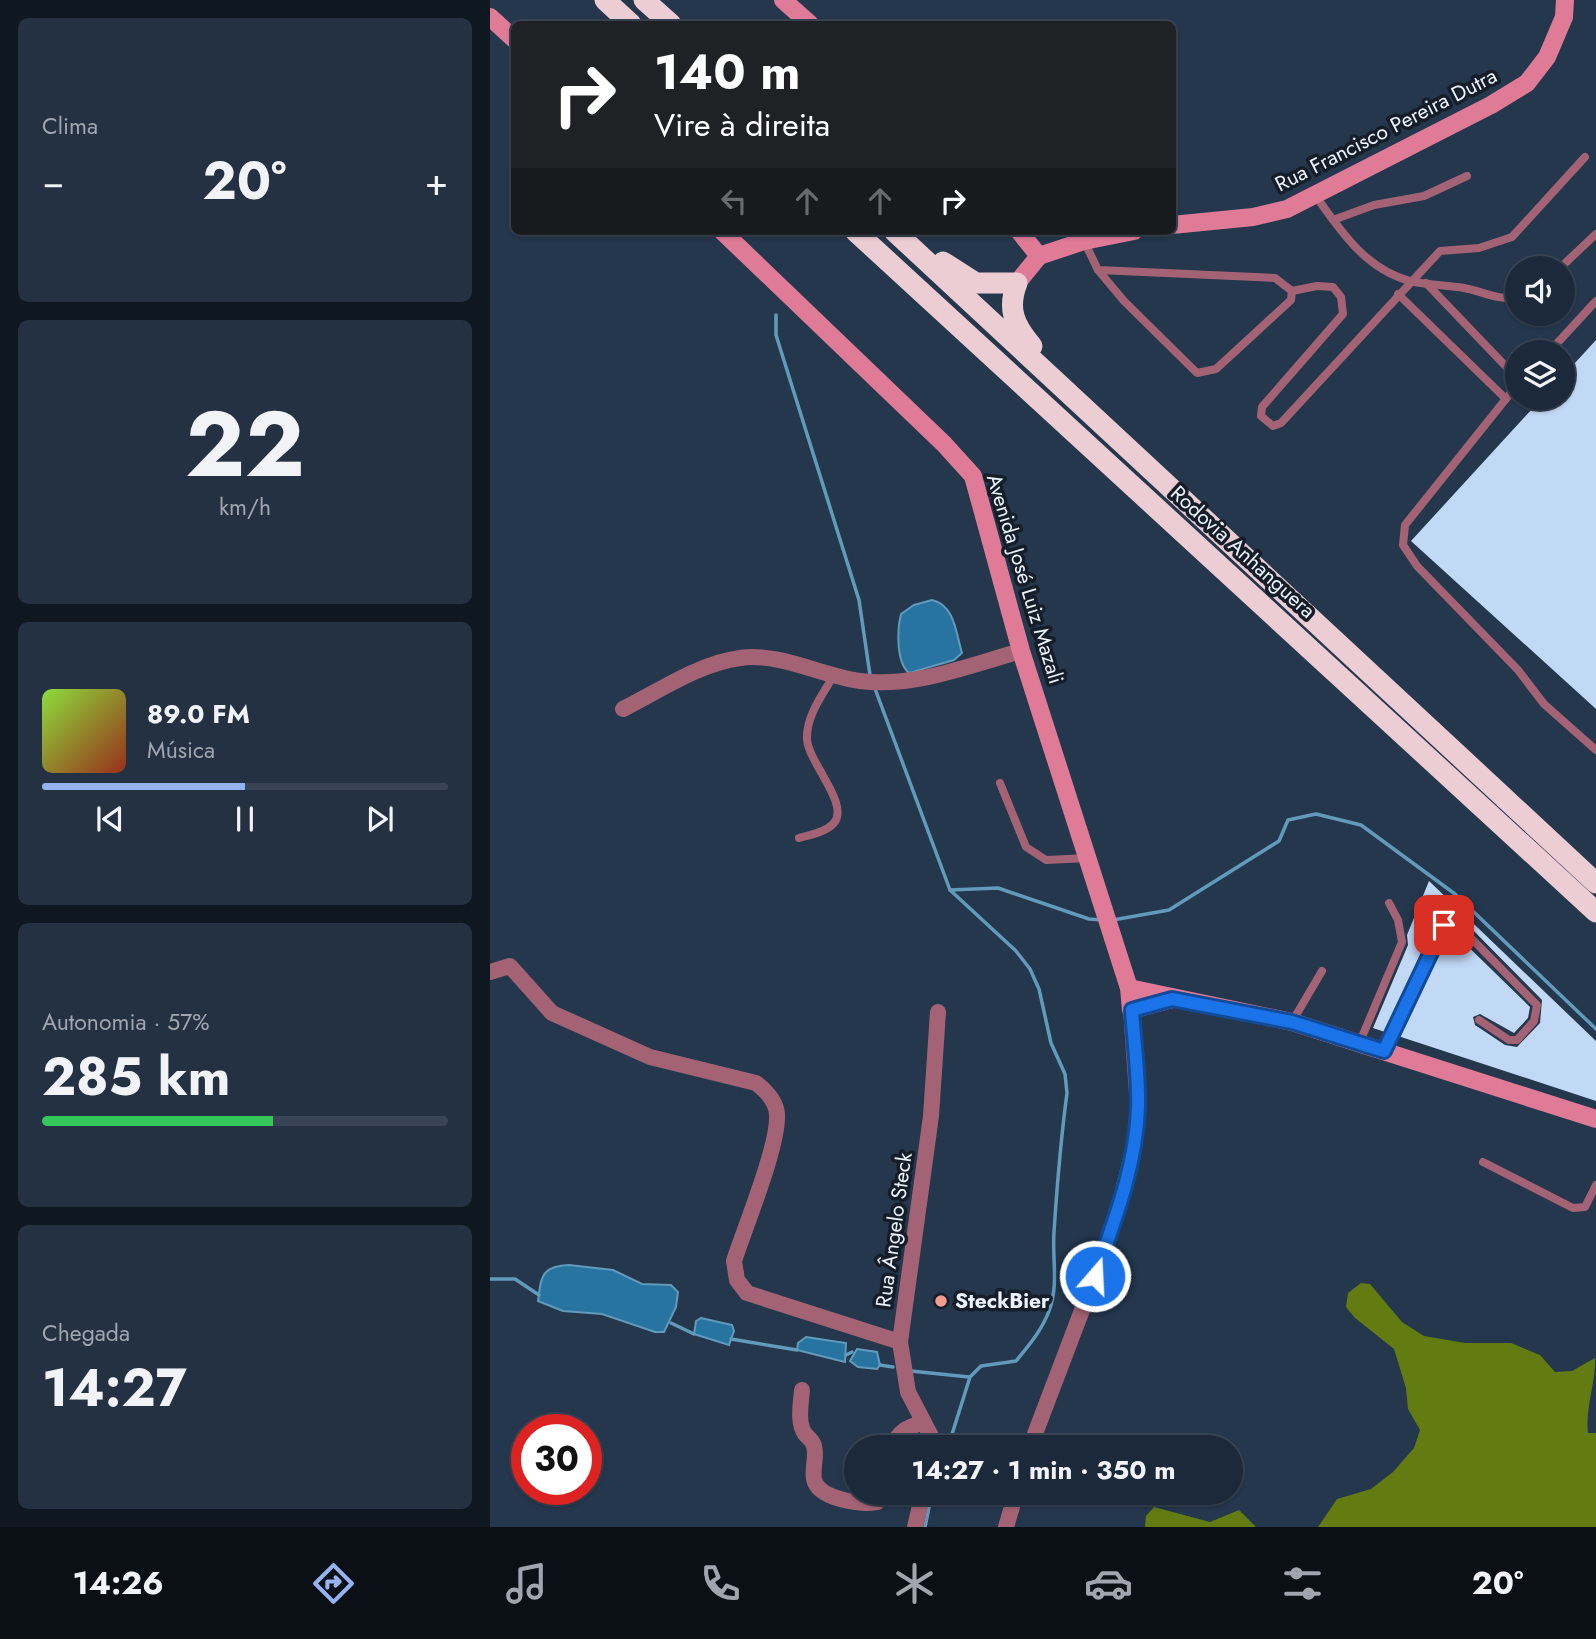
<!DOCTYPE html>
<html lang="pt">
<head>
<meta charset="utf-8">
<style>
	:root { --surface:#1b293a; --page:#243142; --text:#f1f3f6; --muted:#a0a6af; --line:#394554; --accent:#95b2f1 }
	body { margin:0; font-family:Jost,sans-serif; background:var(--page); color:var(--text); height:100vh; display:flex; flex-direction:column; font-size:26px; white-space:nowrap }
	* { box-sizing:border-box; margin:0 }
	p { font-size:23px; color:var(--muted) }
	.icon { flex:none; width:38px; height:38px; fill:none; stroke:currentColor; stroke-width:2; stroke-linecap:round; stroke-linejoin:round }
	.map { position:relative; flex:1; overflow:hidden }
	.details { display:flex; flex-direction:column; gap:18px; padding:18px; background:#0f1720; width:490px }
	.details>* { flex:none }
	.top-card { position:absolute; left:21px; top:21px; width:665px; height:214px; border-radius:10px; box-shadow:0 2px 5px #0004,0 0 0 2px var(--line); background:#202124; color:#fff; overflow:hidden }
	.tools { position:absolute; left:1015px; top:256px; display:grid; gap:14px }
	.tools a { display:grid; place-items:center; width:70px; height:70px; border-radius:50%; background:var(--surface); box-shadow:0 2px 5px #0004,0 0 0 2px var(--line); font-size:35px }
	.speed { position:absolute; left:21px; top:1414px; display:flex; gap:14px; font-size:35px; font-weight:700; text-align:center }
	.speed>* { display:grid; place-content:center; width:91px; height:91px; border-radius:50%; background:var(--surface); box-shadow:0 2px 5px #0004,0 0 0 2px var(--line); line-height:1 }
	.speed .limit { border:10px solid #d22; background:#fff; color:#111 }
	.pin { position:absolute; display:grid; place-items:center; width:60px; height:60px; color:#fff; margin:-30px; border-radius:14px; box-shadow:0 4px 10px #0006 }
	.me { position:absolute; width:77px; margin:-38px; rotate:19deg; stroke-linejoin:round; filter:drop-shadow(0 0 5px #0008) }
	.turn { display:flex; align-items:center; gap:24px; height:147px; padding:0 28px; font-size:32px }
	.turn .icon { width:91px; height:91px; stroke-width:2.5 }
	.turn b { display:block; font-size:49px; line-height:60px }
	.lanes { display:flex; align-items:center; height:66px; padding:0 28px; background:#0003; justify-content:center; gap:35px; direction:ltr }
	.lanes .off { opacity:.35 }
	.big { font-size:52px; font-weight:700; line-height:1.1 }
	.details .card { flex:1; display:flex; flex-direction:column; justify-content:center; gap:10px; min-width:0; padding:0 24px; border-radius:10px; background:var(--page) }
	.details .dial { align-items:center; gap:0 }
	.dial b { font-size:91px; line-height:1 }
	.song { display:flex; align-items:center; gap:21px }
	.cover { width:84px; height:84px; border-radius:10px; background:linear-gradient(135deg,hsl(90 70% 55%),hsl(10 70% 35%)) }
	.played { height:7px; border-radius:4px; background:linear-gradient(90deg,var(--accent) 50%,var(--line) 50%) }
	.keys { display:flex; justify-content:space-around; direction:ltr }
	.heat { display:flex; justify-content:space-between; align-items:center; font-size:38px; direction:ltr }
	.charge { height:10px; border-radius:5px; background:linear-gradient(90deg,#34c759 57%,var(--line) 0) }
	.trip { position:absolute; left:354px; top:1435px; width:399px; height:70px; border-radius:35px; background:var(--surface); box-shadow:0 2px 5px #0004,0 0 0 2px var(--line); font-weight:700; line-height:70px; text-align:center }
	.menu { display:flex; height:112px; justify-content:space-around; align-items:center; background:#0b1017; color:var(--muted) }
	.menu .icon { width:49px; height:49px }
	.menu .selected { color:var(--accent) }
	.menu b { font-size:32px; color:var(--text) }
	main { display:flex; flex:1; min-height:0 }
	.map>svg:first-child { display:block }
	.forest { fill:#627c11 }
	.water { fill:#2774a1; stroke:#629abc; stroke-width:2 }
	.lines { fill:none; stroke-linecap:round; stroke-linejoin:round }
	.stream { stroke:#629abc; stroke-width:3.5 }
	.building { fill:#c2d9f6 }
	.lane { stroke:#a36374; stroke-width:8 }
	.street { stroke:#a36374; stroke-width:16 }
	.secondary { stroke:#e07b97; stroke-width:18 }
	.highway { stroke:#edcdd4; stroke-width:21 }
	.route-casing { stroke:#114b97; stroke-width:18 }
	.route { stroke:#1a73e8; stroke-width:12 }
	.poi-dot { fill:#f59c90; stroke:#151e28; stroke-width:2.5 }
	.labels { text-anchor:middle; stroke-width:7; stroke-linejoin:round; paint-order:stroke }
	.street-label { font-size:21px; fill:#ecf3fc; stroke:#151e28 }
	.poi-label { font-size:21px; font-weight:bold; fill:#ecf3fc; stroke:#151e28; text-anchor:start }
</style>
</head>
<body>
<main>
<section class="details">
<div class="card"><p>Clima</p>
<div class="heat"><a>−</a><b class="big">20°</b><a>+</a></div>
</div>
<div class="card dial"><b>22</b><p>km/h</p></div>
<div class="card">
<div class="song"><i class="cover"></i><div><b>89.0 FM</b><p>Música</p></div></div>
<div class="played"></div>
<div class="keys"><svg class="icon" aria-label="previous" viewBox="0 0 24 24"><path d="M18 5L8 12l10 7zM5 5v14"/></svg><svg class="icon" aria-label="pause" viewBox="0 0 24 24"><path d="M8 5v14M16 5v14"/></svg><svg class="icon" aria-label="next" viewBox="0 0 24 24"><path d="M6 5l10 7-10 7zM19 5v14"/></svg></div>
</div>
<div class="card"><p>Autonomia · 57%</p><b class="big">285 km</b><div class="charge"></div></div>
<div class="card"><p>Chegada</p><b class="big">14:27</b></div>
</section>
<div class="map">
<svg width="1106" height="1527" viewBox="0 0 1106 1527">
	<rect width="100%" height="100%" fill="#24374d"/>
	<g class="forest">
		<path d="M871 1283 880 1284 912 1322 934 1336 975 1343H1021L1050 1355 1065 1372 1082 1371 1105 1358C1106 1383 1095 1407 1098 1433H1106V1527H828L847 1499 881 1489 903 1472 924 1448 930 1430 918 1409 916 1388 904 1349 865 1318 856 1307 858 1293Z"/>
		<polygon points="664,1507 720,1522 749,1510 766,1527 655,1527 656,1516"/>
	</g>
	<g class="water">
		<path d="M442 600C465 605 466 634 472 653L464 660 419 673C406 662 407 630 411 614L424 605Z"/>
		<path d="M79 1265 123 1270 152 1284 181 1285 188 1292 186 1307 174 1332H165L112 1314 73 1311 48 1301C51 1276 52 1266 79 1265Z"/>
		<polygon points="211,1318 242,1325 244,1331 239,1345 204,1334 206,1321"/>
		<polygon points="316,1337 356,1343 355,1362 307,1350 308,1343"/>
		<polygon points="367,1349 387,1352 390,1365 387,1369 368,1367 360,1361"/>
	</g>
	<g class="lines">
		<g class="stream">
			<polyline points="286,315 286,335 369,600 380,675"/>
			<path d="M384 686 460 890 526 951 540 969 549 989 561 1043 575 1074 577 1093C571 1138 567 1186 564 1232 562 1260 569 1284 559 1311 552 1330 539 1345 526 1361L491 1366 480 1377 458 1447"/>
			<polyline points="460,890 508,888 599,919 612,920"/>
			<polyline points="623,920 679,910 789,841 798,820 826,814 871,825 965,894 1106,1029"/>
			<polyline points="0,1279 25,1279 49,1295"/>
			<polyline points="181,1323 204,1334"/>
			<polyline points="241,1339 307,1350"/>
			<polyline points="356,1355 362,1352"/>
			<polyline points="390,1365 403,1367"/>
			<polyline points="421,1371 479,1377"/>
			<polyline points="435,1527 442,1493"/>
		</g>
	</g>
	<g class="building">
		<polygon points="1106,340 1106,709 921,541 1053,397 1073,397 1073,376"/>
		<polygon points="939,881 1106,1041 1106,1101 908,1036 954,936 961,930 1040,1007 1038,1018 1024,1033 990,1014 983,1017 985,1025 1015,1045 1027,1047 1050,1023 1052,1000 975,922 964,917 951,919 942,929 895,1032 883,1028 918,945 917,935"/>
	</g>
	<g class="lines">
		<g class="lane">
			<path d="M825 195C850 230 875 269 920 281 937 285 956 285 974 288 992 291 1008 301 1027 297"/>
			<polyline points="843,220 884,205 934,196 977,176"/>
			<polyline points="594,241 608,270 634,301 707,373 726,369 801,300 802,291 785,278 608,270"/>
			<polyline points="1070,268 1106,234"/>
			<polyline points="936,283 1027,378"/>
			<polyline points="802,291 827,286 843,287 851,297 853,314 772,407 771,416 783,426 791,423 950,251 989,248 1022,237 1095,157"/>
			<polyline points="908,294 1016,399"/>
			<polyline points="1059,352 1106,301"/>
			<polyline points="1027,385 915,525 913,545 927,566 1028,670 1054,704 1106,750"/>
			<polyline points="510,783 536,847 556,860 599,858"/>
			<path d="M309 838C320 835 336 832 344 823 360 804 318 762 317 739 316 716 333 694 344 675"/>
			<polyline points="802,1022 832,971"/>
			<polyline points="869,1044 912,942 908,920 899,903"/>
			<polyline points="894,1051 948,932 954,925 961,923 970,927 1047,1005 1044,1021 1027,1040 1019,1040 989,1020"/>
			<polyline points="993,1162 1083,1208 1095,1207 1106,1185"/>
		</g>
		<g class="street">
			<path d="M133 709C169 691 210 663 250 658 289 652 332 676 370 681 424 688 480 665 531 651"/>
			<path d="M0 972 20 966 62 1013 160 1057 266 1083C275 1090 286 1101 287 1114 289 1145 255 1227 244 1261L247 1280 257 1293 410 1342"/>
			<path d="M312 1390C311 1403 307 1423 315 1434 319 1439 322 1439 324 1446 327 1457 322 1468 324 1479 328 1499 370 1505 387 1502L392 1493"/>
			<path d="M402 1447C408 1432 417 1427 432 1423"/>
			<polyline points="442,1447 442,1438 418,1392 410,1342 441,1116 448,1012"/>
			<polyline points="540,1447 605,1276 630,1202 644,1147 648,1107 641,1010"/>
			<polyline points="425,1527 433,1493"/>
			<polyline points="516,1527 526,1493"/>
		</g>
		<g class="secondary">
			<polyline points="293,0 320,24"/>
			<polyline points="0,17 24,39"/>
			<polyline points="682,225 763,217 797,209 1001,105 1037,83 1057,57 1074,17 1075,0"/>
			<polyline points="232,231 454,444 483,476 531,651 639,988 641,1010 682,999"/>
			<polyline points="529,231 549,256"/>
			<polyline points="527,283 549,256 594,241 644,231"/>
			<polyline points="639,988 802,1022 1106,1119"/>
		</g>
		<g class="highway">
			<polyline points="115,0 141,24"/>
			<polyline points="154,0 181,24"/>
			<polyline points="365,231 1106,912"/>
			<polyline points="404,231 1106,883"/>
			<path d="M453 262 486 283H527C517 309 524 325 542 346"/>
		</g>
	</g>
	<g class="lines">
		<g class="route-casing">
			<path id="route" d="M605 1276C624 1222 646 1166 648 1108 649 1076 644 1042 642 1010L682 999 802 1022 894 1051 954 925"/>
		</g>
		<use href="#route" class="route"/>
	</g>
	<circle class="poi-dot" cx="451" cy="1301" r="7"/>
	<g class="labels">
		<g class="street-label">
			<text transform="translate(896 130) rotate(-27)" y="7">Rua Francisco Pereira Dutra</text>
			<text transform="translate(753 552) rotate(42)" y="7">Rodovia Anhanguera</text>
			<text transform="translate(535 579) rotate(73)" y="7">Avenida José Luiz Mazali</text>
			<text transform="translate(404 1230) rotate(-82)" y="7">Rua Ângelo Steck</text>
		</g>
		<g class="poi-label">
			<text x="465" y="1308">SteckBier</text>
		</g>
	</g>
</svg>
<div class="tools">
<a><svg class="icon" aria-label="sound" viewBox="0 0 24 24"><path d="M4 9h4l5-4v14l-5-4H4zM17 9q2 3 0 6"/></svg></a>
<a><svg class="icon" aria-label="layers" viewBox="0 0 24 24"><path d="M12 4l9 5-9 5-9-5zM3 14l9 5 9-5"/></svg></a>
</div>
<div class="speed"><div class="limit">30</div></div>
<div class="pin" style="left:954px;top:925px;background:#d93025"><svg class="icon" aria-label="arrive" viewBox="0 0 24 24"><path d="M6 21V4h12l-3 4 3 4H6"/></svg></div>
<svg class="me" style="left:605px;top:1276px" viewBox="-20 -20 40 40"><circle r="17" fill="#1a73e8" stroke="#fff" stroke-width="3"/><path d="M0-11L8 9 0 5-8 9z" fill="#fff"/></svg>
<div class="trip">14:27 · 1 min · 350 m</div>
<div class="top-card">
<div class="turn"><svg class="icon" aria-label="right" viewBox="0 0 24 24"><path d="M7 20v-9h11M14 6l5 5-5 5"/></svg><div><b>140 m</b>Vire à direita</div></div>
<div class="lanes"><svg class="icon off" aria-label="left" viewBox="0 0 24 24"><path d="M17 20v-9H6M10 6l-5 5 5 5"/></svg><svg class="icon off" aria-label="ahead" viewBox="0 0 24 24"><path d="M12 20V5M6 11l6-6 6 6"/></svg><svg class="icon off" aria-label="ahead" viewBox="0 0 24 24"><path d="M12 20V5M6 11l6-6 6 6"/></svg><svg class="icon" aria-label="right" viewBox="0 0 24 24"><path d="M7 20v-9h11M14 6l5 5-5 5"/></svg></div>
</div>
</div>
</main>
<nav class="menu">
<b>14:26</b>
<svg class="icon selected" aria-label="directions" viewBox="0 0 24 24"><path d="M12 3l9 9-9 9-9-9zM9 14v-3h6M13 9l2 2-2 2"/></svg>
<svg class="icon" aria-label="music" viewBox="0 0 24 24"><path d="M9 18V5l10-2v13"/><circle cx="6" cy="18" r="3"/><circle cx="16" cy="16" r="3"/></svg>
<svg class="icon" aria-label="phone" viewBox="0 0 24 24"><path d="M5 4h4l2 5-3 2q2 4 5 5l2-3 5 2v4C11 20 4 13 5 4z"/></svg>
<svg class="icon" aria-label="climate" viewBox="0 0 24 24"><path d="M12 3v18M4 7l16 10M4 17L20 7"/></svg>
<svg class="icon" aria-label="car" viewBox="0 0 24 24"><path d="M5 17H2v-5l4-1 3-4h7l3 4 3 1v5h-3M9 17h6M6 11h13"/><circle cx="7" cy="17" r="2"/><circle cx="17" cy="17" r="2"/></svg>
<svg class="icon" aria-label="filters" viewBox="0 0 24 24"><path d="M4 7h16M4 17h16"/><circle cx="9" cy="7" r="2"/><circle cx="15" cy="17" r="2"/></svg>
<b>20°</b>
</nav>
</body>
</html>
